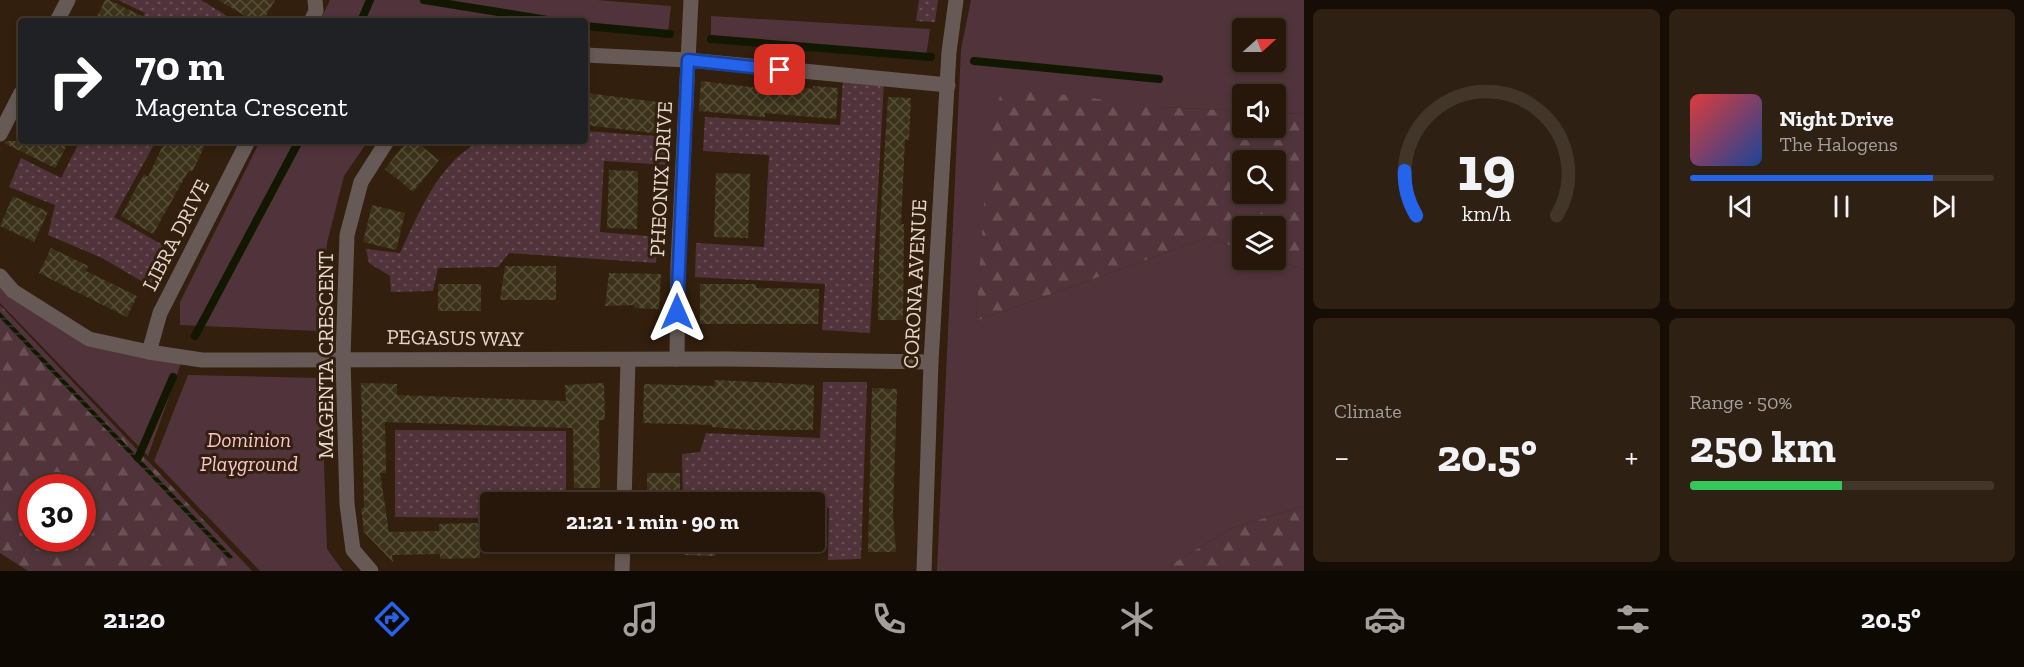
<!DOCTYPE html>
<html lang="en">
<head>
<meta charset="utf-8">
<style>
	:root { --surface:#26170a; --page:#2e2013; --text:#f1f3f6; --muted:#a49f9c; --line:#42362b; --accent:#2563eb }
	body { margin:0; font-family:"Zilla Slab",serif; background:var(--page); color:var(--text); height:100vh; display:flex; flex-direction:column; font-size:22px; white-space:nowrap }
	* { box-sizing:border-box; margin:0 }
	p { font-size:20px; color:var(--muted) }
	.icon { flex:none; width:33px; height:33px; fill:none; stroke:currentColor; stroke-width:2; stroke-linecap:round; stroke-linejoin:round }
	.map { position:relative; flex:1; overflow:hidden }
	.side { display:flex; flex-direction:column; gap:9px; padding:9px; background:#150d06; width:720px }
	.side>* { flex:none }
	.hud { position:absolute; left:18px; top:18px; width:570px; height:126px; border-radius:6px; box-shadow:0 3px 9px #0003,0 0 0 2px var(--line); background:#202124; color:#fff; overflow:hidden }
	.needle { width:39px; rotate:69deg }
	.fabs { position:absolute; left:1232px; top:18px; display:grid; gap:12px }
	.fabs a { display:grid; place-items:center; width:54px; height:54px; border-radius:6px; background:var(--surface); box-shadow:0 3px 9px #0003,0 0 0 2px var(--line); font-size:30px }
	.speed { position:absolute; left:18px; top:474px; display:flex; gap:12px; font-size:30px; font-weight:700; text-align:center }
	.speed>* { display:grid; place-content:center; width:78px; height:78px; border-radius:50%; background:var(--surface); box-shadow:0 3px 9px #0003,0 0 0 2px var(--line); line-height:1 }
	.speed .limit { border:9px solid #d22; background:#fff; color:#111 }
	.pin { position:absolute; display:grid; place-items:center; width:51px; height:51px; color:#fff; margin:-26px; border-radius:12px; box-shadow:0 3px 9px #0006 }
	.me { position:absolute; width:66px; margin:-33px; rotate:0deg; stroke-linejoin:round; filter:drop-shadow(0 0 4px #0008) }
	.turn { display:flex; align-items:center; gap:21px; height:126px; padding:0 18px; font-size:27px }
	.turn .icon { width:78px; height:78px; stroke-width:2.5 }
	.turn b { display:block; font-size:42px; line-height:51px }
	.big { font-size:45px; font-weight:700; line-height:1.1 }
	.side .card { flex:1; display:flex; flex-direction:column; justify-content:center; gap:9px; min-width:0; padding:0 21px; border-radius:9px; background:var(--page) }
	.side .dial { align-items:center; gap:0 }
	.dial svg { height:156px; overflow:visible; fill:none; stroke:var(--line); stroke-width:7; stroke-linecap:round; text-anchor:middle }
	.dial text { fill:var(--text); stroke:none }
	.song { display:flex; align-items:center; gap:18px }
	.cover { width:72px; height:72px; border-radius:9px; background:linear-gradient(135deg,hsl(0 70% 55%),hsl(220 70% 35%)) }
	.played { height:6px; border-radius:3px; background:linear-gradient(90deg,var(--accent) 80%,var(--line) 80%) }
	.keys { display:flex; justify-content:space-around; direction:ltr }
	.heat { display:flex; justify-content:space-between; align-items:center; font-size:33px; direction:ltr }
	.charge { height:9px; border-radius:4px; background:linear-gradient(90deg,#34c759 50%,var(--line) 0) }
	.side .tiles { flex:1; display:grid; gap:9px; grid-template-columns:repeat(2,1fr) }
	.trip { position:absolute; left:480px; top:492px; width:345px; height:60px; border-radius:6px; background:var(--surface); box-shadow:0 3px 9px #0003,0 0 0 2px var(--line); font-weight:700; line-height:60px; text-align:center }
	.dock { display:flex; height:96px; justify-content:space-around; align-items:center; background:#0f0904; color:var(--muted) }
	.dock .icon { width:42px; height:42px }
	.dock .active { color:var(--accent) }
	.dock b { font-size:27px; color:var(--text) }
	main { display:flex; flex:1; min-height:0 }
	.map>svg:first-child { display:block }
	.green { fill:#51343b; fill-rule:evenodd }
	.forest { fill:url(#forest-firs); fill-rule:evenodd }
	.garden { fill:url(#garden-dots) }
	.water { fill:url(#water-rules) }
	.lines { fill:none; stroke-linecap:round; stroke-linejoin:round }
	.stream { stroke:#121800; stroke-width:8 }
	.building { fill:url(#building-cross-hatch) }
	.minor { stroke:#675a56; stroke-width:15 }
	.route-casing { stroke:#184099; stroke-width:15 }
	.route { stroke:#2563eb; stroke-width:10 }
	.labels { text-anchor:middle; stroke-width:6; stroke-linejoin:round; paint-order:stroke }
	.street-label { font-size:21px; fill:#e4d7cc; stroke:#321f0d }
	.park-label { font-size:21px; font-style:italic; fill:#fbc5cf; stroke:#321f0d }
</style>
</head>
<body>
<main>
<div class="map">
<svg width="1304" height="571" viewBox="0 0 1304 571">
	<defs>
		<pattern id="forest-firs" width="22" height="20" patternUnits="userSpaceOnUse" patternTransform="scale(1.5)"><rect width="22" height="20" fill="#51343b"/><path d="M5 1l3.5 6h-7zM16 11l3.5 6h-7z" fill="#6a5156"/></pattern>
		<pattern id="garden-dots" width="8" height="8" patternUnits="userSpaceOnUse" patternTransform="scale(1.5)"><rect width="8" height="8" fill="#51343b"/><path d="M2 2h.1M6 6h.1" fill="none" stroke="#6a5156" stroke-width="1.8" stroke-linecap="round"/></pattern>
		<pattern id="water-rules" width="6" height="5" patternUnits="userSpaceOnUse" patternTransform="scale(1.5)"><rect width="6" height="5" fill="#121800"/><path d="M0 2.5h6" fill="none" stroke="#343924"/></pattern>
		<pattern id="building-cross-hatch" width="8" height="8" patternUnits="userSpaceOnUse" patternTransform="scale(1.5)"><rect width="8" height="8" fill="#3b3219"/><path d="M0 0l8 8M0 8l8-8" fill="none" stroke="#574f39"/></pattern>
	</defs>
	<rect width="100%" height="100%" fill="#321f0d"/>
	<g class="green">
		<polygon points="330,0 597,0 671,6 668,32 585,27 585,21 320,21"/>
		<path d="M971 0H1304V114L1275 113V94H1242V111L1161 107 983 226 976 321 1207 238 1242 249V260H1275L1304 269V506L1232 528 1172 564 1171 571H937L961 49ZM1242 28H1275V62H1242Z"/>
		<polygon points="711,16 930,29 926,57 711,39"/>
		<polygon points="260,141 368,141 344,176 327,243 318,331 180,325 180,302"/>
		<polygon points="0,281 88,342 182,360 148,456 0,303"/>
		<polygon points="188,375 321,378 327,549 343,571 260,571 154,461"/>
	</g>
	<g class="forest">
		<path d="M1003 87 1161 107 1242 111V128H1275V113L1304 114V269L1275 260V226H1242V249L1207 238 976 321 989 131ZM1242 160H1275V194H1242Z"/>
		<path d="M0 305 252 571H28L0 553ZM32 488H82V538H32Z"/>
		<polygon points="1304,506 1304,571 1171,571 1172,564 1232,528"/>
	</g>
	<g class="garden">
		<polygon points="118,0 201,0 235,21 141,21 145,13"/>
		<polygon points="919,0 938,0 935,22 916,21"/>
		<polygon points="843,79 884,82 870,333 822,330 825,284 695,277 696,243 764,247 769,155 703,151 705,117 840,125"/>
		<path d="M585 131 669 137 668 165 604 161 600 232 658 237 656 263 509 253 498 267 438 268 433 291 391 292 390 276 369 263 366 249 400 253C419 213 439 161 481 141H585Z"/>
		<polygon points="80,141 156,141 114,217 173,251 155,289 102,258 48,235 55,205 9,187 21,158 61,178"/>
		<polygon points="823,382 867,382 861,559 828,560 829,508 815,508 814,502 683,502 682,454 700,452 706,433 820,438"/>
		<polygon points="395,430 566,431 566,502 490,502 490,518 395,517"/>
		<polygon points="684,542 715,542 715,556 684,555"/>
	</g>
	<polygon class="water" points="0,312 233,557 230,560 0,318"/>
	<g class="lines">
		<g class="stream">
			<polyline points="424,0 554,21"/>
			<polyline points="361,21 370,0"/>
			<polyline points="585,26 670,34"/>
			<polyline points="711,39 931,57"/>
			<polyline points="974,61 1159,79"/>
			<polyline points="195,336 299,141"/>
			<polyline points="138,458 173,377"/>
		</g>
	</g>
	<g class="building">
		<polygon points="105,0 109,0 152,21 95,21"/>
		<polygon points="218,0 275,0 263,21 254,21"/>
		<polygon points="701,81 774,90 775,85 813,89 813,86 838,88 836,119 765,113 765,117 699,111"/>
		<polygon points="586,93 665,103 661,134 585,125"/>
		<polygon points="888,97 911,98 909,140 905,139 901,224 904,224 903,320 878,320 880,223"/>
		<polygon points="6,141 69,141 55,168 4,143"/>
		<polygon points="165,141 207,141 192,172 189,170 153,234 121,216 144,174 148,177"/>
		<polygon points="407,141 415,141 439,160 413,192 385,169"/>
		<polygon points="609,170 638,171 637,229 607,228"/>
		<polygon points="716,173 750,174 748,238 714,237"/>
		<polygon points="13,196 48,212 34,242 0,226"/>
		<polygon points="372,205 405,213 396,250 363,242"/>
		<polygon points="51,248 88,266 86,271 137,296 127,317 39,273"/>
		<polygon points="505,266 556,266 556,300 500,300"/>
		<polygon points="609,273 661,274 659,309 634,308 634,305 605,306"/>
		<rect x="438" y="284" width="43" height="27"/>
		<polygon points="700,284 756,284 756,288 819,289 818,324 700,324"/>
		<polygon points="715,380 814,385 813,430 752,430 712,427 712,425 643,423 644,384 714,386"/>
		<polygon points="361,383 397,384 397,395 566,401 565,385 604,383 605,420 599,420 600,488 574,488 573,428 385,422 386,473 380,473 389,532 439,531 439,524 479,523 480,558 440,559 440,554 392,555 393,562 364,532 361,508 364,508"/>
		<polygon points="872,388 897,389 893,514 896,552 868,552"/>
		<rect x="647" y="473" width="33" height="29"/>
	</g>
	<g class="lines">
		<g class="minor">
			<polyline points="57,21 68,0"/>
			<polyline points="311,21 316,11 315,0"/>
			<polyline points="585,55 688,60 948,85"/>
			<polyline points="0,134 21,93"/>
			<polyline points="0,276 13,291 89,339 149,352 202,360 728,359 931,362"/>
			<polyline points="149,352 160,313 248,141"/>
			<polyline points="677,359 678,265 691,0"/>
			<polyline points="624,502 628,361"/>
			<polyline points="371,571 353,550 347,504 343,358 347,235 361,182 387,141"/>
			<polyline points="622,571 623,542"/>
			<polyline points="924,571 931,362 949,52 956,0"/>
		</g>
	</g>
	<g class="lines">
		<g class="route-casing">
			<polyline id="route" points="677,312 688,60 780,70"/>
		</g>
		<use href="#route" class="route"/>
	</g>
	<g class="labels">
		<g class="street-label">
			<text transform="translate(661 179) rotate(-87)" y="7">PHEONIX DRIVE</text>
			<text transform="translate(176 235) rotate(-63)" y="7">LIBRA DRIVE</text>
			<text transform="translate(915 284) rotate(-87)" y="7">CORONA AVENUE</text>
			<text transform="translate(455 338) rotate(1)" y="7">PEGASUS WAY</text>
			<text transform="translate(326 355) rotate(-90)" y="7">MAGENTA CRESCENT</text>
		</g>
		<g class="park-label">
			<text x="249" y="447">Dominion<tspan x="249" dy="24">Playground</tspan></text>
		</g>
	</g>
</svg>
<div class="fabs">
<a><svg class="needle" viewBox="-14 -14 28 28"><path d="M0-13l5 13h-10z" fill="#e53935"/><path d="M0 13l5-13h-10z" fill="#a49f9c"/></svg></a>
<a><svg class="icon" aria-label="sound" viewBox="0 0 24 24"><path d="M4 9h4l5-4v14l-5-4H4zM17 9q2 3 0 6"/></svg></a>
<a><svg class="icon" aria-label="search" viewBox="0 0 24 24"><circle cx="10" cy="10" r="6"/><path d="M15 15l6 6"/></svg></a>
<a><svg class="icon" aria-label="layers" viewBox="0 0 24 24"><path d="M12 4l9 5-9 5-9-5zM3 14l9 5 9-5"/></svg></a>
</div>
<div class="speed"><div class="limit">30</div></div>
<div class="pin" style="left:780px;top:70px;background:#d93025"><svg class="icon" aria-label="arrive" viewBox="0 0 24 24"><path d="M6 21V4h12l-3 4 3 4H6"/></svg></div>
<svg class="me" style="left:677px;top:312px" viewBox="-20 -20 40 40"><path d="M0-17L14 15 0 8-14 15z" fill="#2563eb" stroke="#fff" stroke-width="4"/></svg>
<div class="trip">21:21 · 1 min · 90 m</div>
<div class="hud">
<div class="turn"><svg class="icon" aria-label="right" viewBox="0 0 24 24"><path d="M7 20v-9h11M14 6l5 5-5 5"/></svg><div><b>70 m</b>Magenta Crescent</div></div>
</div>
</div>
<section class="side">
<div class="tiles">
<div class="card dial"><svg viewBox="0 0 100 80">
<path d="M14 69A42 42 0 1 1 86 69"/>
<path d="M14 69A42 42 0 0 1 8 46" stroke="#2563eb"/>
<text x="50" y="56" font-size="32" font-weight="700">19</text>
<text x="50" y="72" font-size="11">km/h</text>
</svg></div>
<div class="card">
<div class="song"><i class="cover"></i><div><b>Night Drive</b><p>The Halogens</p></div></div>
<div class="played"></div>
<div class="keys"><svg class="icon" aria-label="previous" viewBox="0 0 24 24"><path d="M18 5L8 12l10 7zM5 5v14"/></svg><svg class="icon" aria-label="pause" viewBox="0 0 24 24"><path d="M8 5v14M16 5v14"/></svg><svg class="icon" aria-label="next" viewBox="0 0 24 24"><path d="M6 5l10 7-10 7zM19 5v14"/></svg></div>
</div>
<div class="card"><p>Climate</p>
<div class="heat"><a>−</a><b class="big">20.5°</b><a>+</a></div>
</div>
<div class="card"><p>Range · 50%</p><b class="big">250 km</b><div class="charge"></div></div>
</div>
</section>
</main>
<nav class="dock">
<b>21:20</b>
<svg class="icon active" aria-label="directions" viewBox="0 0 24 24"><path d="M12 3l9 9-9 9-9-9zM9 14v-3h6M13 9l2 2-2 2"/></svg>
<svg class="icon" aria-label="music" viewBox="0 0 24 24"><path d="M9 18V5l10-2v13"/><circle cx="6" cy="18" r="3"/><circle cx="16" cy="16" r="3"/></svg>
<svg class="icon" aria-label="phone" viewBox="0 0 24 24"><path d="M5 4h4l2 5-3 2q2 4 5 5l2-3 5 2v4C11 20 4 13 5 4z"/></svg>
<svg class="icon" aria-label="climate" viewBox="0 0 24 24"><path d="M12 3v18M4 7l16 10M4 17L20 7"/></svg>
<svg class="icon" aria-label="car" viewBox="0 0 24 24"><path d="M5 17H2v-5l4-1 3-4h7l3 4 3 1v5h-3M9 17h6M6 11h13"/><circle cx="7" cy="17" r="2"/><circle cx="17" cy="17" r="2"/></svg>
<svg class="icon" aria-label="filters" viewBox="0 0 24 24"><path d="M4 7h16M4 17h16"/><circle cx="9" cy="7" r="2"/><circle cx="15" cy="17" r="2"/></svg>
<b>20.5°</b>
</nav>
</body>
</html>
